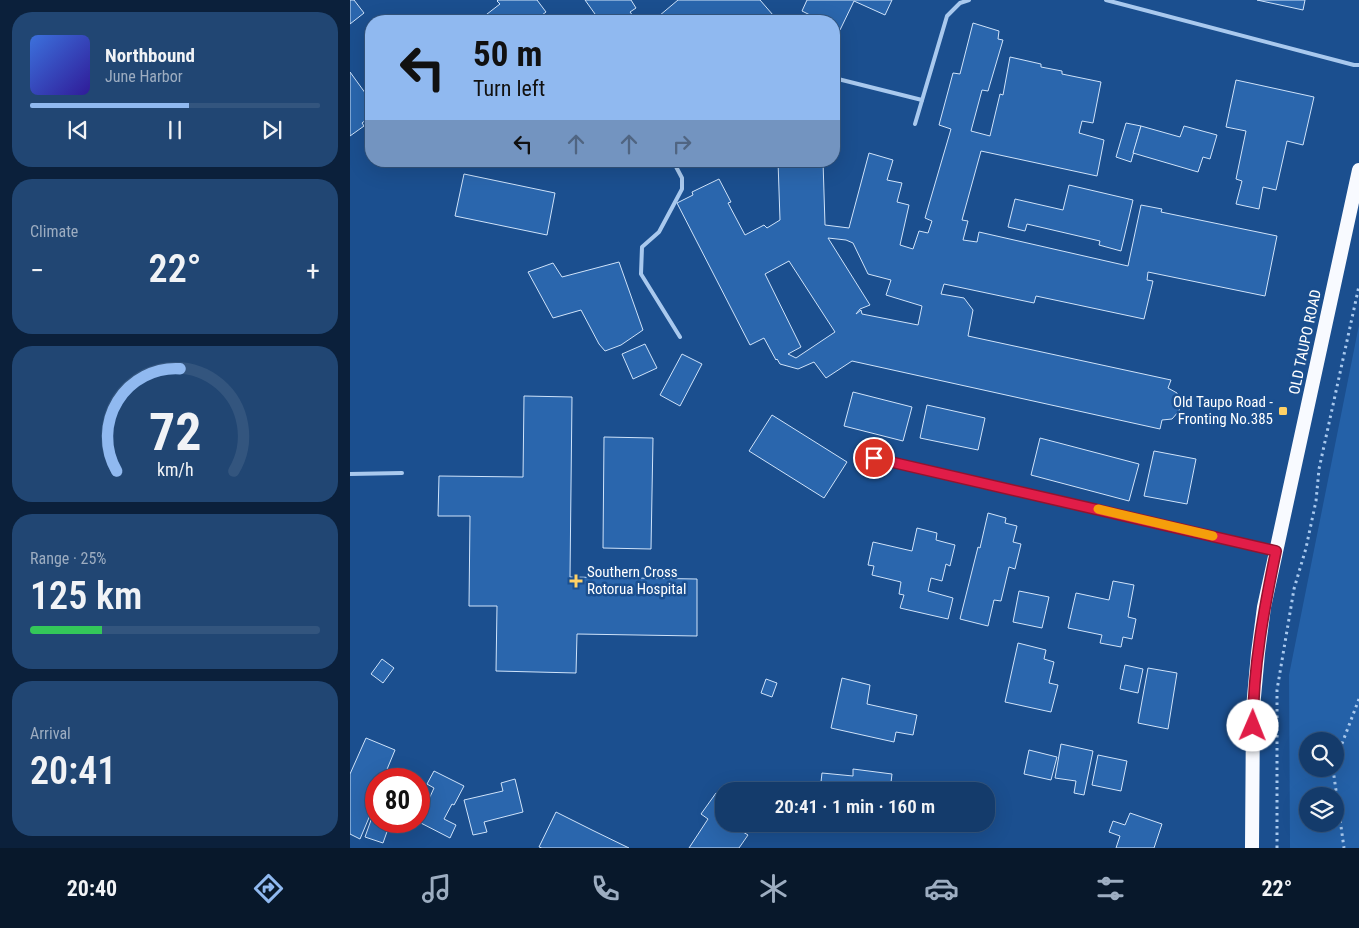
<!DOCTYPE html>
<html lang="en">
<head>
<meta charset="utf-8">
<style>
	:root { --surface:#143b6b; --page:#214673; --text:#f1f3f6; --muted:#9dadc1; --line:#33557e; --accent:#90b9f0 }
	body { margin:0; font-family:"Roboto Condensed",sans-serif; background:var(--page); color:var(--text); height:100vh; display:flex; flex-direction:column; font-size:19px; white-space:nowrap }
	* { box-sizing:border-box; margin:0 }
	p { font-size:16px; color:var(--muted) }
	.icon { flex:none; width:28px; height:28px; fill:none; stroke:currentColor; stroke-width:2; stroke-linecap:round; stroke-linejoin:round }
	.map { position:relative; flex:1; overflow:hidden }
	.sheet { display:flex; flex-direction:column; gap:12px; padding:12px; background:#0b203b; width:350px }
	.sheet>* { flex:none }
	.banner { position:absolute; left:15px; top:15px; width:475px; height:152px; border-radius:20px; box-shadow:0 5px 20px #0002,0 0 0 1px var(--line); background:#90b9f0; color:#111; overflow:hidden }
	.tools { position:absolute; left:949px; top:732px; display:grid; gap:10px }
	.tools a { display:grid; place-items:center; width:45px; height:45px; border-radius:50%; background:var(--surface); box-shadow:0 5px 20px #0002,0 0 0 1px var(--line); font-size:25px }
	.speed { position:absolute; left:15px; top:768px; display:flex; gap:10px; font-size:25px; font-weight:700; text-align:center }
	.speed>* { display:grid; place-content:center; width:65px; height:65px; border-radius:50%; background:var(--surface); box-shadow:0 5px 20px #0002,0 0 0 1px var(--line); line-height:1 }
	.speed .limit { border:8px solid #d22; background:#fff; color:#111 }
	.pin { position:absolute; display:grid; place-items:center; width:42px; height:42px; color:#fff; margin:-21px; border:2px solid #fff; border-radius:50%; box-shadow:0 1px 5px #0007 }
	.me { position:absolute; width:55px; margin:-28px; rotate:1deg; stroke-linejoin:round; filter:drop-shadow(0 0 4px #0008) }
	.turn { display:flex; align-items:center; gap:18px; height:105px; padding:0 25px; font-size:22px }
	.turn .icon { width:65px; height:65px; stroke-width:2.5 }
	.turn b { display:block; font-size:35px; line-height:42px }
	.lanes { display:flex; align-items:center; height:48px; padding:0 25px; background:#0003; justify-content:center; gap:25px; direction:ltr }
	.lanes .off { opacity:.35 }
	.big { font-size:38px; font-weight:600; line-height:1.1 }
	.sheet .card { flex:1; display:flex; flex-direction:column; justify-content:center; gap:8px; min-width:0; padding:0 18px; border-radius:20px; background:var(--page) }
	.sheet .dial { align-items:center; gap:0 }
	.dial svg { height:130px; overflow:visible; fill:none; stroke:var(--line); stroke-width:7; stroke-linecap:round; text-anchor:middle }
	.dial text { fill:var(--text); stroke:none }
	.song { display:flex; align-items:center; gap:15px }
	.cover { width:60px; height:60px; border-radius:8px; background:linear-gradient(135deg,hsl(220 70% 55%),hsl(250 70% 35%)) }
	.played { height:5px; border-radius:2px; background:linear-gradient(90deg,var(--accent) 55%,var(--line) 55%) }
	.keys { display:flex; justify-content:space-around; direction:ltr }
	.heat { display:flex; justify-content:space-between; align-items:center; font-size:28px; direction:ltr }
	.charge { height:8px; border-radius:4px; background:linear-gradient(90deg,#34c759 25%,var(--line) 0) }
	.trip { position:absolute; left:365px; top:782px; width:280px; height:50px; border-radius:20px; background:var(--surface); box-shadow:0 5px 20px #0002,0 0 0 1px var(--line); font-weight:600; line-height:50px; text-align:center }
	.tabs { display:flex; height:80px; justify-content:space-around; align-items:center; background:#08182b; color:var(--muted) }
	.tabs .icon { width:35px; height:35px }
	.tabs .on { color:var(--accent) }
	.tabs b { font-size:22px; color:var(--text) }
	main { display:flex; flex:1; min-height:0 }
	.map>svg:first-child { display:block }
	.grass { fill:#2461a8; fill-rule:evenodd }
	.building { fill:#2a66ad; stroke:#cfe3fa; fill-rule:evenodd }
	.lines { fill:none; stroke-linecap:round; stroke-linejoin:round }
	.path { stroke:#a9c9ee; stroke-width:3; stroke-dasharray:2.5 4; stroke-linecap:butt }
	.service { stroke:#a9c9ee; stroke-width:4 }
	.trunk { stroke:#f8faff; stroke-width:14 }
	.route-casing { stroke:#92132f; stroke-width:12 }
	.route { stroke:#e11d48; stroke-width:9 }
	.slow { stroke:#f59e0b; stroke-width:9 }
	.poi-dot { fill:#ffd166; stroke:#1b4f8f; stroke-width:2 }
	.labels { text-anchor:middle; stroke-width:5; stroke-linejoin:round; paint-order:stroke }
	.street-label { font-size:15px; fill:#fff; stroke:#1b4f8f }
	.poi-label { font-size:15px; fill:#fff; stroke:#1b4f8f; text-anchor:end }
</style>
</head>
<body>
<main>
<section class="sheet">
<div class="card">
<div class="song"><i class="cover"></i><div><b>Northbound</b><p>June Harbor</p></div></div>
<div class="played"></div>
<div class="keys"><svg class="icon" aria-label="previous" viewBox="0 0 24 24"><path d="M18 5L8 12l10 7zM5 5v14"/></svg><svg class="icon" aria-label="pause" viewBox="0 0 24 24"><path d="M8 5v14M16 5v14"/></svg><svg class="icon" aria-label="next" viewBox="0 0 24 24"><path d="M6 5l10 7-10 7zM19 5v14"/></svg></div>
</div>
<div class="card"><p>Climate</p>
<div class="heat"><a>−</a><b class="big">22°</b><a>+</a></div>
</div>
<div class="card dial"><svg viewBox="0 0 100 80">
<path d="M14 69A42 42 0 1 1 86 69"/>
<path d="M14 69A42 42 0 0 1 53 6" stroke="#90b9f0"/>
<text x="50" y="56" font-size="32" font-weight="700">72</text>
<text x="50" y="72" font-size="11">km/h</text>
</svg></div>
<div class="card"><p>Range · 25%</p><b class="big">125 km</b><div class="charge"></div></div>
<div class="card"><p>Arrival</p><b class="big">20:41</b></div>
</section>
<div class="map">
<svg width="1009" height="848" viewBox="0 0 1009 848">
	<rect width="100%" height="100%" fill="#1b4f8f"/>
	<path class="grass" d="M1009 325V848H940L939 675ZM958 741H985V769H958ZM958 796H985V824H958Z"/>
	<g class="building">
		<polygon points="0,0 4,0 14,13 0,24"/>
		<polygon points="148,0 187,0 196,12 184,21 128,21 150,4 147,1"/>
		<polygon points="235,0 281,0 286,8 280,12 287,21 250,21"/>
		<polygon points="328,0 410,0 423,15 416,21 303,21"/>
		<polygon points="457,0 542,0 535,15 504,1 490,30 484,27 484,21 467,21 468,19 452,11"/>
		<polygon points="907,0 955,0 953,10"/>
		<path d="M623 23 649 31 648 39 653 40 638 91 632 90 621 131 640 136 650 94 653 95 660 57 691 64V67L712 71V74L751 82 743 123 732 121 729 133 754 140 747 176 631 151 612 220 618 221 613 240 627 242 629 232 778 266 791 205 812 209 811 212 927 236 915 296 798 272 797 280 803 281 794 319 686 296 684 303 594 284 591 294 614 298 623 310 618 336 821 380 818 388 827 393 831 402 829 411 822 419 812 420 810 429 502 361 476 378 464 362 448 369 430 364 427 359 426 360 414 338 400 345 327 203 343 195 342 192 369 179 381 202 378 203 395 235 414 225 417 228 430 220 428 161H473L475 225 499 228 519 153 543 160 537 180 552 183 547 202 559 205 550 245 563 249 569 231 578 233 582 221 575 218 601 129 589 125 603 73 610 74ZM478 238 496 240 503 243 518 274 541 280 536 295 572 306 568 325 512 314 511 310 506 314 510 309 520 305ZM439 261 485 332 446 358 438 354 451 347 415 274Z"/>
		<polygon points="0,72 21,101 21,116 12,123 14,126 0,136"/>
		<polygon points="886,80 964,97 953,145 937,141 926,190 913,187 909,209 886,204 892,181 886,179 896,131 876,127"/>
		<polygon points="776,123 791,126 781,162 766,157"/>
		<polygon points="791,126 830,137 834,126 867,135 860,159 853,157 848,172 783,153"/>
		<polygon points="114,174 205,193 197,235 105,216"/>
		<polygon points="719,185 783,200 771,251 749,245 750,241 677,224 675,231 658,227 665,199 713,210"/>
		<polygon points="269,262 293,330 271,345 255,351 249,344 231,310 203,318 178,272 203,263 212,277"/>
		<polygon points="295,344 307,368 283,379 272,354"/>
		<polygon points="332,354 352,364 330,406 310,395"/>
		<polygon points="503,392 562,407 553,441 494,426"/>
		<polygon points="174,396 222,397 220,577 347,579 347,636 227,634 226,673 146,671 147,606 119,606 120,516 88,516 89,476 173,477"/>
		<polygon points="577,405 635,418 628,450 570,438"/>
		<polygon points="422,415 497,462 474,498 399,451"/>
		<polygon points="254,437 303,438 301,549 253,548"/>
		<polygon points="690,438 789,464 779,501 681,475"/>
		<polygon points="804,451 846,459 837,504 794,496"/>
		<polygon points="638,513 656,518 655,523 667,526 663,542 671,544 665,569 659,567 651,601 644,600 638,626 610,619 628,547 630,548"/>
		<polygon points="567,528 587,533 586,540 605,545 600,566 596,564 592,581 581,578 578,591 603,598 598,619 550,608 554,595 549,594 551,582 522,575 524,566 518,565 523,542 562,551"/>
		<polygon points="763,581 784,585 778,617 786,619 782,639 773,637 771,647 750,643 752,635 718,628 726,593 759,600"/>
		<polygon points="669,591 699,597 692,628 663,622"/>
		<polygon points="668,643 696,650 694,659 704,662 699,683 708,685 701,712 655,702"/>
		<polygon points="32,659 44,668 33,683 21,674"/>
		<polygon points="775,665 793,669 788,693 770,689"/>
		<polygon points="798,668 827,673 818,729 788,723"/>
		<polygon points="492,678 520,685 517,704 567,715 563,735 546,732 544,742 481,728"/>
		<polygon points="416,679 427,683 422,697 411,693"/>
		<polygon points="16,738 45,750 33,779 26,779 26,801 10,839 0,834 0,774"/>
		<polygon points="711,744 743,751 734,795 724,793 726,781 705,778"/>
		<polygon points="679,750 707,757 701,780 674,774"/>
		<polygon points="748,755 777,761 771,791 742,785"/>
		<polygon points="503,769 542,774 540,791 470,791 472,773 503,776"/>
		<polygon points="84,771 114,786 104,805 102,804 94,819 106,825 100,838 67,821 69,821 84,788 77,784"/>
		<polygon points="165,779 173,812 134,822 137,832 123,835 114,800 153,791 151,783"/>
		<polygon points="384,782 397,791 377,791"/>
		<polygon points="366,793 373,798 374,796 374,824 399,824 393,832 398,835 389,848 339,848 358,819 351,814"/>
		<polygon points="206,812 244,831 279,848 192,848 189,847"/>
		<polygon points="780,813 812,824 804,848 766,848 770,836 759,832 763,821 775,825"/>
		<polygon points="21,820 39,826 33,843 15,837"/>
	</g>
	<g class="lines">
		<g class="path">
			<polyline points="985,762 1009,699"/>
			<polyline points="983,769 994,848"/>
			<polyline points="927,848 927,690 944,589 956,548 966,501 969,469 1009,286"/>
		</g>
		<g class="service">
			<polyline points="756,0 1004,65 1009,65"/>
			<polyline points="484,78 572,100"/>
			<polyline points="565,124 597,16 610,3 619,0"/>
			<polyline points="323,161 332,178 332,189 309,232 292,247 291,274 330,337"/>
			<polyline points="524,458 923,550"/>
			<polyline points="0,474 52,473"/>
		</g>
		<polyline class="trunk" points="902,848 903,708 908,653 914,607 1009,170"/>
	</g>
	<g class="lines">
		<g class="route-casing">
			<path id="route" d="M524 458 926 551C914 609 903 667 903 726"/>
		</g>
		<use href="#route" class="route"/>
		<polyline class="slow" points="748,509 863,536"/>
	</g>
	<g class="poi-dot">
		<rect x="928" y="406" width="10" height="10" rx="2.5"/>
		<path d="M223.5 573.5h5v5h5v5h-5v5h-5v-5h-5v-5h5z"/>
	</g>
	<g class="labels">
		<g class="street-label">
			<text transform="translate(955 342) rotate(-78)" y="5">OLD TAUPO ROAD</text>
		</g>
		<g class="poi-label">
			<text x="923" y="407">Old Taupo Road -<tspan x="923" dy="17">Fronting No.385</tspan></text>
			<text x="237" y="577" text-anchor="start">Southern Cross<tspan x="237" dy="17">Rotorua Hospital</tspan></text>
		</g>
	</g>
</svg>
<div class="tools">
<a><svg class="icon" aria-label="search" viewBox="0 0 24 24"><circle cx="10" cy="10" r="6"/><path d="M15 15l6 6"/></svg></a>
<a><svg class="icon" aria-label="layers" viewBox="0 0 24 24"><path d="M12 4l9 5-9 5-9-5zM3 14l9 5 9-5"/></svg></a>
</div>
<div class="speed"><div class="limit">80</div></div>
<div class="pin" style="left:524px;top:458px;background:#d93025"><svg class="icon" aria-label="arrive" viewBox="0 0 24 24"><path d="M6 21V4h12l-3 4 3 4H6"/></svg></div>
<svg class="me" style="left:903px;top:726px" viewBox="-20 -20 40 40"><circle r="19" fill="#fff"/><path d="M0-13L10 11 0 6-10 11z" fill="#e11d48"/></svg>
<div class="trip">20:41 · 1 min · 160 m</div>
<div class="banner">
<div class="turn"><svg class="icon" aria-label="left" viewBox="0 0 24 24"><path d="M17 20v-9H6M10 6l-5 5 5 5"/></svg><div><b>50 m</b>Turn left</div></div>
<div class="lanes"><svg class="icon" aria-label="left" viewBox="0 0 24 24"><path d="M17 20v-9H6M10 6l-5 5 5 5"/></svg><svg class="icon off" aria-label="ahead" viewBox="0 0 24 24"><path d="M12 20V5M6 11l6-6 6 6"/></svg><svg class="icon off" aria-label="ahead" viewBox="0 0 24 24"><path d="M12 20V5M6 11l6-6 6 6"/></svg><svg class="icon off" aria-label="right" viewBox="0 0 24 24"><path d="M7 20v-9h11M14 6l5 5-5 5"/></svg></div>
</div>
</div>
</main>
<nav class="tabs">
<b>20:40</b>
<svg class="icon on" aria-label="directions" viewBox="0 0 24 24"><path d="M12 3l9 9-9 9-9-9zM9 14v-3h6M13 9l2 2-2 2"/></svg>
<svg class="icon" aria-label="music" viewBox="0 0 24 24"><path d="M9 18V5l10-2v13"/><circle cx="6" cy="18" r="3"/><circle cx="16" cy="16" r="3"/></svg>
<svg class="icon" aria-label="phone" viewBox="0 0 24 24"><path d="M5 4h4l2 5-3 2q2 4 5 5l2-3 5 2v4C11 20 4 13 5 4z"/></svg>
<svg class="icon" aria-label="climate" viewBox="0 0 24 24"><path d="M12 3v18M4 7l16 10M4 17L20 7"/></svg>
<svg class="icon" aria-label="car" viewBox="0 0 24 24"><path d="M5 17H2v-5l4-1 3-4h7l3 4 3 1v5h-3M9 17h6M6 11h13"/><circle cx="7" cy="17" r="2"/><circle cx="17" cy="17" r="2"/></svg>
<svg class="icon" aria-label="filters" viewBox="0 0 24 24"><path d="M4 7h16M4 17h16"/><circle cx="9" cy="7" r="2"/><circle cx="15" cy="17" r="2"/></svg>
<b>22°</b>
</nav>
</body>
</html>
